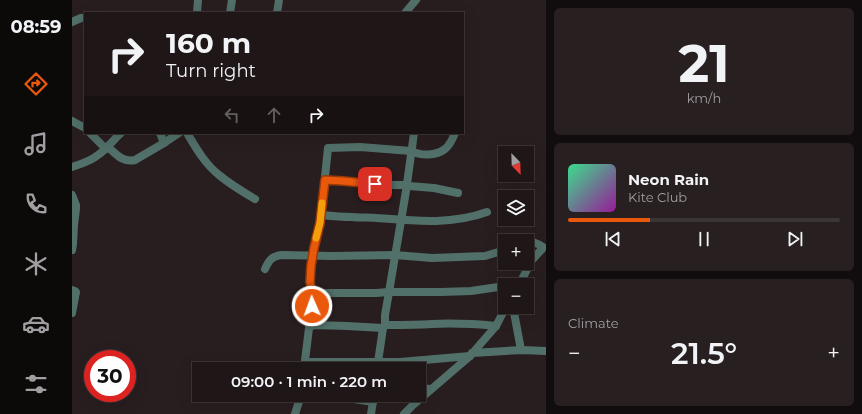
<!DOCTYPE html>
<html lang="en">
<head>
<meta charset="utf-8">
<style>
	:root { --surface:#1f1617; --page:#271f20; --text:#f1f3f6; --muted:#a19fa1; --line:#3c3536; --accent:#ea580c }
	body { margin:0; font-family:Montserrat,sans-serif; background:var(--page); color:var(--text); height:100vh; display:flex; flex-direction:column; font-size:15px; white-space:nowrap }
	* { box-sizing:border-box; margin:0 }
	p { font-size:13px; color:var(--muted) }
	.icon { flex:none; width:22px; height:22px; fill:none; stroke:currentColor; stroke-width:2; stroke-linecap:round; stroke-linejoin:round }
	.map { position:relative; flex:1; overflow:hidden }
	.drawer { display:flex; flex-direction:column; gap:8px; padding:8px; background:#110c0d; width:316px }
	.drawer>* { flex:none }
	.guide { position:absolute; left:12px; top:12px; width:380px; height:122px; border-radius:0px; box-shadow:0 4px 16px #0002,0 0 0 1px var(--line); background:#1f1617; color:var(--text); overflow:hidden }
	.needle { width:26px; rotate:157deg }
	.buttons { position:absolute; left:426px; top:146px; display:grid; gap:8px }
	.buttons a { display:grid; place-items:center; width:36px; height:36px; border-radius:0px; background:var(--surface); box-shadow:0 4px 16px #0002,0 0 0 1px var(--line); font-size:20px }
	.speed { position:absolute; left:12px; top:350px; display:flex; gap:8px; font-size:20px; font-weight:700; text-align:center }
	.speed>* { display:grid; place-content:center; width:52px; height:52px; border-radius:50%; background:var(--surface); box-shadow:0 4px 16px #0002,0 0 0 1px var(--line); line-height:1 }
	.speed .limit { border:6px solid #d22; background:#fff; color:#111 }
	.pin { position:absolute; display:grid; place-items:center; width:34px; height:34px; color:#fff; margin:-17px; border-radius:8px; box-shadow:0 2px 6px #0006 }
	.me { position:absolute; width:44px; margin:-22px; rotate:358deg; stroke-linejoin:round; filter:drop-shadow(0 0 3px #0008) }
	.turn { display:flex; align-items:center; gap:14px; height:84px; padding:0 16px; font-size:18px }
	.turn .icon { width:52px; height:52px; stroke-width:2.5 }
	.turn b { display:block; font-size:28px; line-height:34px }
	.lanes { display:flex; align-items:center; height:38px; padding:0 16px; background:#0003; justify-content:center; gap:20px; direction:ltr }
	.lanes .off { opacity:.35 }
	.big { font-size:30px; font-weight:600; line-height:1.1 }
	.drawer .widget { flex:1; display:flex; flex-direction:column; justify-content:center; gap:6px; min-width:0; padding:0 14px; border-radius:6px; background:var(--page) }
	.drawer .dial { align-items:center; gap:0 }
	.dial b { font-size:52px; line-height:1 }
	.song { display:flex; align-items:center; gap:12px }
	.cover { width:48px; height:48px; border-radius:6px; background:linear-gradient(135deg,hsl(150 70% 55%),hsl(300 70% 35%)) }
	.played { height:4px; border-radius:2px; background:linear-gradient(90deg,var(--accent) 30%,var(--line) 30%) }
	.keys { display:flex; justify-content:space-around; direction:ltr }
	.heat { display:flex; justify-content:space-between; align-items:center; font-size:22px; direction:ltr }
	.trip { position:absolute; left:120px; top:362px; width:234px; height:40px; border-radius:0px; background:var(--surface); box-shadow:0 4px 16px #0002,0 0 0 1px var(--line); font-weight:600; line-height:40px; text-align:center }
	main { display:flex; flex:1; min-height:0 }
	.tabs { display:flex; flex-direction:column; width:72px; justify-content:space-around; align-items:center; background:#0c0909; color:var(--muted) }
	.tabs .icon { width:28px; height:28px }
	.tabs .on { color:var(--accent) }
	.tabs b { font-size:18px; color:var(--text) }
	.map>svg:first-child { display:block }
	.lines { fill:none; stroke-linecap:round; stroke-linejoin:round }
	.minor { stroke:#517069; stroke-width:8 }
	.route-casing { stroke:#983908; stroke-width:10 }
	.route { stroke:#ea580c; stroke-width:7 }
	.slow { stroke:#f59e0b; stroke-width:7 }
</style>
</head>
<body>
<main>
<nav class="tabs">
<b>08:59</b>
<svg class="icon on" aria-label="directions" viewBox="0 0 24 24"><path d="M12 3l9 9-9 9-9-9zM9 14v-3h6M13 9l2 2-2 2"/></svg>
<svg class="icon" aria-label="music" viewBox="0 0 24 24"><path d="M9 18V5l10-2v13"/><circle cx="6" cy="18" r="3"/><circle cx="16" cy="16" r="3"/></svg>
<svg class="icon" aria-label="phone" viewBox="0 0 24 24"><path d="M5 4h4l2 5-3 2q2 4 5 5l2-3 5 2v4C11 20 4 13 5 4z"/></svg>
<svg class="icon" aria-label="climate" viewBox="0 0 24 24"><path d="M12 3v18M4 7l16 10M4 17L20 7"/></svg>
<svg class="icon" aria-label="car" viewBox="0 0 24 24"><path d="M5 17H2v-5l4-1 3-4h7l3 4 3 1v5h-3M9 17h6M6 11h13"/><circle cx="7" cy="17" r="2"/><circle cx="17" cy="17" r="2"/></svg>
<svg class="icon" aria-label="filters" viewBox="0 0 24 24"><path d="M4 7h16M4 17h16"/><circle cx="9" cy="7" r="2"/><circle cx="15" cy="17" r="2"/></svg>
</nav>
<div class="map">
<svg width="474" height="414" viewBox="0 0 474 414">
	<rect width="100%" height="100%" fill="#291e1f"/>
	<g class="lines">
		<g class="minor">
			<polyline points="125,13 126,0"/>
			<polyline points="158,13 160,0"/>
			<polyline points="205,13 207,0"/>
			<polyline points="333,13 344,0"/>
			<polyline points="0,22 9,18"/>
			<polyline points="0,121 13,128"/>
			<polyline points="18,133 34,149"/>
			<polyline points="88,133 92,143"/>
			<path d="M115 133C124 148 133 164 147 175 158 184 171 192 183 199"/>
			<path d="M36 147C44 154 51 163 63 160L92 143 107 133"/>
			<path d="M0 167C9 164 19 161 26 155 35 149 41 140 49 133"/>
			<path d="M253 180C280 181 307 186 335 185L337 186 362 188 386 193"/>
			<polyline points="0,195 4,205 4,209 2,225 1,244 0,250"/>
			<path d="M249 215C259 216 270 217 280 217 288 218 297 217 305 218 343 221 379 225 415 212"/>
			<path d="M193 269C197 260 200 256 210 255L261 256 323 255 360 258 413 256 433 250"/>
			<path d="M447 285 460 260 470 249 471 247C466 243 458 241 453 241"/>
			<polyline points="0,290 3,291 4,292 0,313"/>
			<polyline points="241,295 243,293 304,293 317,292 369,292 399,291 433,286"/>
			<polyline points="441,307 449,350"/>
			<path d="M313 325C329 325 345 325 360 324 381 323 403 324 424 326"/>
			<polyline points="237,327 243,325 275,326 311,328"/>
			<polyline points="400,353 449,350 474,351"/>
			<polyline points="217,369 239,362 328,362 398,356"/>
			<path d="M232 369 241 295 238 282 239 266 242 248 249 215 256 148 288 147 339 151C349 156 364 156 373 149 378 145 381 138 383 133"/>
			<polyline points="305,369 311,328 313,325 313,315 317,292 334,191 342,133"/>
			<polyline points="347,388 359,389"/>
			<polyline points="228,397 235,396 282,399 301,402"/>
			<polyline points="223,414 229,395"/>
			<polyline points="299,414 302,395"/>
			<polyline points="332,414 341,405 398,356 424,326 434,307"/>
		</g>
	</g>
	<g class="lines">
		<g class="route-casing">
			<polyline id="route" points="240,306 241,295 238,282 239,266 242,248 248,223 253,180 271,181 303,184"/>
		</g>
		<use href="#route" class="route"/>
		<polyline class="slow" points="244,238 248,223 250,203"/>
	</g>
</svg>
<div class="buttons">
<a><svg class="needle" viewBox="-14 -14 28 28"><path d="M0-13l5 13h-10z" fill="#e53935"/><path d="M0 13l5-13h-10z" fill="#a19fa1"/></svg></a>
<a><svg class="icon" aria-label="layers" viewBox="0 0 24 24"><path d="M12 4l9 5-9 5-9-5zM3 14l9 5 9-5"/></svg></a>
<a>+</a>
<a>−</a>
</div>
<div class="speed"><div class="limit">30</div></div>
<div class="pin" style="left:303px;top:184px;background:#d93025"><svg class="icon" aria-label="arrive" viewBox="0 0 24 24"><path d="M6 21V4h12l-3 4 3 4H6"/></svg></div>
<svg class="me" style="left:240px;top:306px" viewBox="-20 -20 40 40"><circle r="17" fill="#ea580c" stroke="#fff" stroke-width="3"/><path d="M0-11L8 9 0 5-8 9z" fill="#fff"/></svg>
<div class="trip">09:00 · 1 min · 220 m</div>
<div class="guide">
<div class="turn"><svg class="icon" aria-label="right" viewBox="0 0 24 24"><path d="M7 20v-9h11M14 6l5 5-5 5"/></svg><div><b>160 m</b>Turn right</div></div>
<div class="lanes"><svg class="icon off" aria-label="left" viewBox="0 0 24 24"><path d="M17 20v-9H6M10 6l-5 5 5 5"/></svg><svg class="icon off" aria-label="ahead" viewBox="0 0 24 24"><path d="M12 20V5M6 11l6-6 6 6"/></svg><svg class="icon" aria-label="right" viewBox="0 0 24 24"><path d="M7 20v-9h11M14 6l5 5-5 5"/></svg></div>
</div>
</div>
<section class="drawer">
<div class="widget dial"><b>21</b><p>km/h</p></div>
<div class="widget">
<div class="song"><i class="cover"></i><div><b>Neon Rain</b><p>Kite Club</p></div></div>
<div class="played"></div>
<div class="keys"><svg class="icon" aria-label="previous" viewBox="0 0 24 24"><path d="M18 5L8 12l10 7zM5 5v14"/></svg><svg class="icon" aria-label="pause" viewBox="0 0 24 24"><path d="M8 5v14M16 5v14"/></svg><svg class="icon" aria-label="next" viewBox="0 0 24 24"><path d="M6 5l10 7-10 7zM19 5v14"/></svg></div>
</div>
<div class="widget"><p>Climate</p>
<div class="heat"><a>−</a><b class="big">21.5°</b><a>+</a></div>
</div>
</section>
</main>
</body>
</html>
